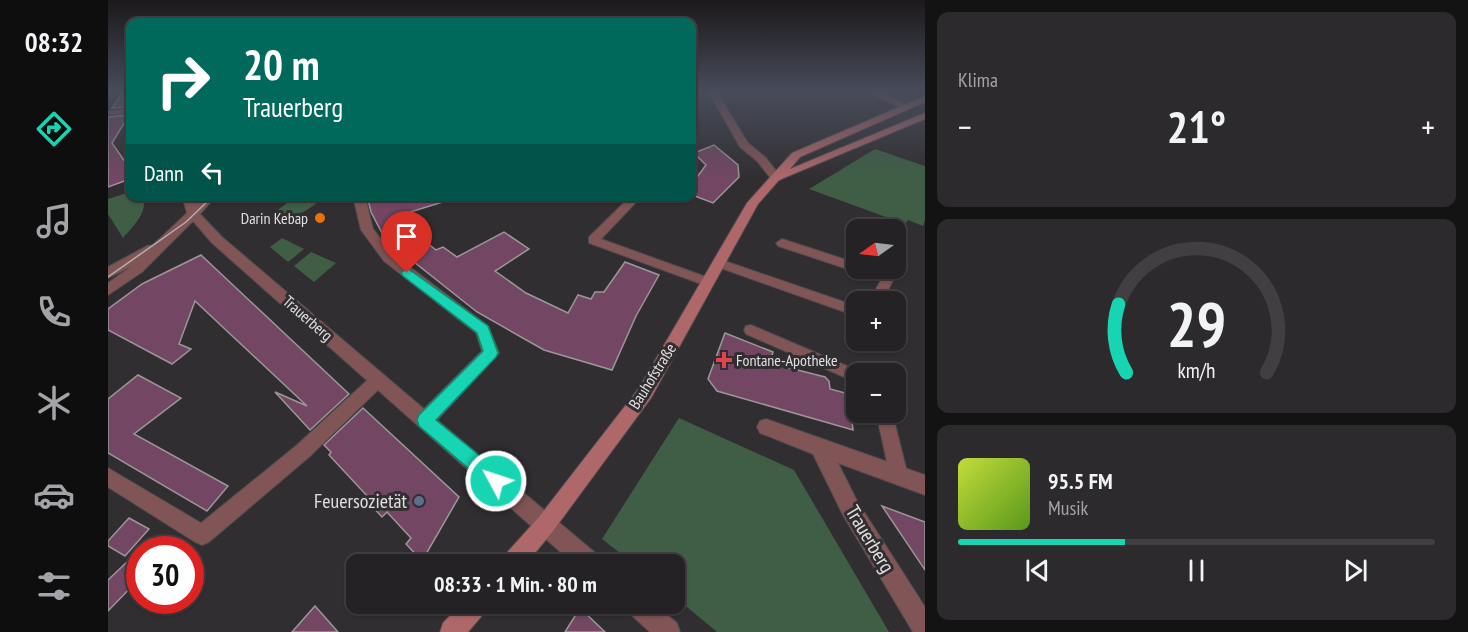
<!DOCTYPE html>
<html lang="de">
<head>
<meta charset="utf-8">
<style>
	:root { --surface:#252225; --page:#2d2a2d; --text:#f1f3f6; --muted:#a3a4a7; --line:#423f42; --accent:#17d5b3 }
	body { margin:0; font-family:"PT Sans Narrow",sans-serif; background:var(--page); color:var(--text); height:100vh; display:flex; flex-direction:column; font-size:22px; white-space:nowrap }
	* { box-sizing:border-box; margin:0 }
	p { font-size:20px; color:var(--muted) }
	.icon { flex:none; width:33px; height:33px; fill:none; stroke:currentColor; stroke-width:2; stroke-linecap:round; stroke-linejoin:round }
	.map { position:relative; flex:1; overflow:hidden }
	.panel { display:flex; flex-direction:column; gap:12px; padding:12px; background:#141314; width:543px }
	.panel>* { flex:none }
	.guide { position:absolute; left:18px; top:18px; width:570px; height:183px; border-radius:12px; box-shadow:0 2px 4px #0004,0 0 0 2px var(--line); background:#00695c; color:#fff; overflow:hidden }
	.needle { width:39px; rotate:256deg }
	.fabs { position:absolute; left:738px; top:219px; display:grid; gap:12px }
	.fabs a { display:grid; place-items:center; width:60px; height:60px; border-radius:12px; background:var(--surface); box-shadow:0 2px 4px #0004,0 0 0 2px var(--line); font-size:30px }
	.speed { position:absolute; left:18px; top:536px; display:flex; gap:12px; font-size:30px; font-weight:700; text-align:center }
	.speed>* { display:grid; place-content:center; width:78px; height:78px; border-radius:50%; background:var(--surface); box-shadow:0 2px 4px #0004,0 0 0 2px var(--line); line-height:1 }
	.speed .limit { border:9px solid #d22; background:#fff; color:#111 }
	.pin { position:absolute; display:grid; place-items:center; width:51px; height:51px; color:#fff; margin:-62px -26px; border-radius:50% 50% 50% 0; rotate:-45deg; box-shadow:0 0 6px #0007 }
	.pin .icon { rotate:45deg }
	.me { position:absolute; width:66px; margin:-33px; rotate:310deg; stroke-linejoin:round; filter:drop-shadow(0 0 4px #0008) }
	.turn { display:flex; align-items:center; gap:21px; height:126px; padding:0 18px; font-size:27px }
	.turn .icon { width:78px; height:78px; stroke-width:2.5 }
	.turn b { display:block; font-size:42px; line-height:51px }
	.then { display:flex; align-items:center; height:57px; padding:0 18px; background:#0003; gap:12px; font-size:22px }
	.big { font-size:45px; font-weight:600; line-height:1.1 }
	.panel .tile { flex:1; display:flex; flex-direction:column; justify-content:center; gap:9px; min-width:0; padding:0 21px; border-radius:12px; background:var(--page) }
	.panel .dial { align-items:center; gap:0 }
	.dial svg { height:156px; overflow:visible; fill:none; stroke:var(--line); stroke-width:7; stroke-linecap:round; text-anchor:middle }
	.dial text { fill:var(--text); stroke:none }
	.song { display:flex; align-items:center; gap:18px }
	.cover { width:72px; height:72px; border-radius:9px; background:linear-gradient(135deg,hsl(70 70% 55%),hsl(90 70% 35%)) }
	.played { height:6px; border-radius:3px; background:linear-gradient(90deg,var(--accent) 35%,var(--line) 35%) }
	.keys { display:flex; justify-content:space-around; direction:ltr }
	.heat { display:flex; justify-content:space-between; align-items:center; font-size:33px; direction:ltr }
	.trip { position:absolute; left:238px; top:554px; width:339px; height:60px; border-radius:12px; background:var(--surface); box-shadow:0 2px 4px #0004,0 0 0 2px var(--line); font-weight:600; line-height:60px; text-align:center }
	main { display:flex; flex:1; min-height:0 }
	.dock { display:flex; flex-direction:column; width:108px; justify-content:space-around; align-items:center; background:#0f0e0f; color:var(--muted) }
	.dock .icon { width:42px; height:42px }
	.dock .on { color:var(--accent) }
	.dock b { font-size:27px; color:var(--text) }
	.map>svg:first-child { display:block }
	.green { fill:#3f5e45 }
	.building { fill:#734764; stroke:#9b9699; stroke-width:1.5 }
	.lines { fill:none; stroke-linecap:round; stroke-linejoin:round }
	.lane-casing { stroke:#4d4a4d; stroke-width:2 }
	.street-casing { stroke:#4d4a4d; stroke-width:2 }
	.secondary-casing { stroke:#4d4a4d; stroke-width:2 }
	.lane { fill:#815455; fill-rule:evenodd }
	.street { fill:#815455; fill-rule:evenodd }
	.secondary { fill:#ae686a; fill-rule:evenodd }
	.tram { stroke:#b2afb1; stroke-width:1.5 }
	.route { fill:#17d5b3; stroke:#0f8a74; stroke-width:1.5 }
	.food-dot { fill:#e8710a; stroke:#312e31; stroke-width:2 }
	.health-dot { fill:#e0444e; stroke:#312e31; stroke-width:2 }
	.service-dot { fill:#5c6f8a; stroke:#312e31; stroke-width:2 }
	.labels { text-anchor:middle; stroke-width:6; stroke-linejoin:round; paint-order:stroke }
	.poi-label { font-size:16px; fill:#e1dee0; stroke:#312e31; text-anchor:end }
	.street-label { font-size:16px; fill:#e1dee0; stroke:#312e31 }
	.near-poi-label { font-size:20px; fill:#e1dee0; stroke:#312e31; text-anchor:end }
	.near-street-label { font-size:20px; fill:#e1dee0; stroke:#312e31 }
</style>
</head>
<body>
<main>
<nav class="dock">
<b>08:32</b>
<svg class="icon on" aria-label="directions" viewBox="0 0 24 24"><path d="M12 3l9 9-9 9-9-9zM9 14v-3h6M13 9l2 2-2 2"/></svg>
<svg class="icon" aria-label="music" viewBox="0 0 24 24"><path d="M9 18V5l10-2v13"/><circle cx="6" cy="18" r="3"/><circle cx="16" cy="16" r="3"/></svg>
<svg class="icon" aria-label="phone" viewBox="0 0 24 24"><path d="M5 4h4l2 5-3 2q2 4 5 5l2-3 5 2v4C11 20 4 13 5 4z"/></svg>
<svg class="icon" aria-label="climate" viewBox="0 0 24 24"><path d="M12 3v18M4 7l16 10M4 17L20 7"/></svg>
<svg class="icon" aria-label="car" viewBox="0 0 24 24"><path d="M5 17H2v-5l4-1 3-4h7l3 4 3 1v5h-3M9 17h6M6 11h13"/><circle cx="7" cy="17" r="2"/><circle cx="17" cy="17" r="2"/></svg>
<svg class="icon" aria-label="filters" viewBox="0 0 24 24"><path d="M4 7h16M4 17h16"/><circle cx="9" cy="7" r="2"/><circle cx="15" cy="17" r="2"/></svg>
</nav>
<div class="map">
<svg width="817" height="632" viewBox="0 0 817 632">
	<rect width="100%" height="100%" fill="#312e31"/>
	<g class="green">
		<polygon points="767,149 817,166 817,220 815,226 800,220 797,224 701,189"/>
		<path d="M22 192V196L35 197C40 213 25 226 15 238L0 214V199Z"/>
		<path d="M187 197H217C200 210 183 223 162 216Z"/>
		<polygon points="174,238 196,249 180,262 162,247"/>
		<polygon points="203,252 228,263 206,282 186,266"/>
		<polygon points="571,418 686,470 781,632 609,632 567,597 567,564 526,564 494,539"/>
	</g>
	<g class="building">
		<polygon points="16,91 22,91 22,107 4,108"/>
		<polygon points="21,115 4,143 22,169 22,179 0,187 0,117"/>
		<polygon points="606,145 630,165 631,177 605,203 584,195 584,184 598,165 586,153"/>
		<polygon points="259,196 265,200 264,196 337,196 338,201 286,217 328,250 335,247 349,257 396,232 421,249 387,271 418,293 460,313 470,295 483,299 487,292 496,292 517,262 551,275 528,316 504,370 436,350 369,312 277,239 263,212"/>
		<polygon points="93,255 241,394 202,430 167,392 199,406 87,301 71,344 83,349 64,364 0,330 0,309 34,284"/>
		<polygon points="617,333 665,352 662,363 717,377 721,381 722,389 741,394 745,430 609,391 600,379"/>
		<polygon points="30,375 73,398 26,434 120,486 99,511 0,453 0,399"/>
		<polygon points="255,408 351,497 314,561 298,544 303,538 279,512 274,517 260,502 262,499 221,455 223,452 216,445"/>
		<polygon points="774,506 817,522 817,570"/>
		<polygon points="21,518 41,529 17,556 0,546 0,541"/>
		<polygon points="20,561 32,571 32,578 0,611 0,580"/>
		<polygon points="207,606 230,632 184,632"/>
		<polygon points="472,608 497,632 457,632"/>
	</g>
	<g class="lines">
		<g class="lane-casing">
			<g id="lane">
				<polygon points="758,91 769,91 803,107 796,109"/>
				<polygon points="22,109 22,113 0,115 0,111"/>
				<polygon points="522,197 530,197 531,199 493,239 604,279 606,282 604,285 596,285 481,243 481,237"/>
				<path d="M674 239 748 263V268C761 268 777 268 786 278L774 302H761L773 280 670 246 668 243Z"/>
				<polygon points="611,259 748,306 748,316 607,266 605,263"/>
				<polygon points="643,325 753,372 754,374 748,374 748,382 743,380 638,334 636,330 638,326"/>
				<polygon points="270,374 275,375 278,380 275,385 201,457 101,542 94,545 87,542 0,487 0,468 93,523 189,445 265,375"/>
				<polygon points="768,412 784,412 800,476 797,482 791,485 785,482 782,476"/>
			</g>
		</g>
		<g class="street-casing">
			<g id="street">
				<polygon points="600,91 608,91 640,143 657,157 674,178 672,180 664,180 649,161 632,147"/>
				<polygon points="74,196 86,196 88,204 96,196 108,196 92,214 114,237 316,409 374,351 368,333 276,261 253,230 245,196 257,196 265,229 286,255 380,326 391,353 329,420 491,556 494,564 466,564 104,243 85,221 34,272 0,295 0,283 24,266 0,278 0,267 39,246 45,245 79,213"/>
				<polygon points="658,419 817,475 817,495 730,463 749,501 817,607 817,632 805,632 735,515 705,454 652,433 649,427 652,421"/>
				<polygon points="515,603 545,603 569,623 572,632 542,632 519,611"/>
			</g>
		</g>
		<g class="secondary-casing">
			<g id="secondary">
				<polygon points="817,96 817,102 692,157 682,169 817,113 817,119 671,180 650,204 543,398 445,531 418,564 393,564 396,556 431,517 531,388 639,203 684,153"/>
				<polygon points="354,603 382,603 378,611 360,632 332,632 335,623"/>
			</g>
		</g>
		<use href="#lane" class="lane"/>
		<use href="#street" class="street"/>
		<use href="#secondary" class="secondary"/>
		<polyline class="tram" points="0,277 78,222 105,196"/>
	</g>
	<linearGradient id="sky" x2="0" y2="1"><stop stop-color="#1b191b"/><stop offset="0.51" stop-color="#484c5a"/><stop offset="1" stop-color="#484c5a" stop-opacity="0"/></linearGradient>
	<rect width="817" height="179" fill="url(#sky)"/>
	<polygon class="route" points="299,268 380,326 390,353 388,357 328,420 394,474 397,481 394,487 388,490 382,487 311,426 309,420 311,415 375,351 369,333 295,276 293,273"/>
	<circle class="food-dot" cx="212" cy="218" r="6"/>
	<path class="health-dot" d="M613 351h6v6h6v6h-6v6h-6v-6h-6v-6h6z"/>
	<circle class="service-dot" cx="311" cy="501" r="6"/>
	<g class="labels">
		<g class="poi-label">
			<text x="200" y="224">Darin Kebap</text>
			<text x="628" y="366" text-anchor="start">Fontane-Apotheke</text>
		</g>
		<g class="street-label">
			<text transform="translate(200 318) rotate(41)" y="6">Trauerberg</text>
			<text transform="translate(544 376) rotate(-58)" y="6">Bauhofstraße</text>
		</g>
		<g class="near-poi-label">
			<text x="299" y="508">Feuersozietät</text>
		</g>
		<g class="near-street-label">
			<text transform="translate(762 539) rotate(59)" y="7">Trauerberg</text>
		</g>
	</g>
</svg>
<div class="fabs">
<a><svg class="needle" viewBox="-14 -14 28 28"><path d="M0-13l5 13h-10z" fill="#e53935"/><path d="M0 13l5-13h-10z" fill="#a3a4a7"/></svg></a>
<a>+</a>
<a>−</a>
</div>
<div class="speed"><div class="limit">30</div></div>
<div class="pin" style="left:299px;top:273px;background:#d93025"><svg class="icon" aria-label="arrive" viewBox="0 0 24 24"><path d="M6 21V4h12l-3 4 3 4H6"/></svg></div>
<svg class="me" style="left:388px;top:481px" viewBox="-20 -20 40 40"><circle r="17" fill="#17d5b3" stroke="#fff" stroke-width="3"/><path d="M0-11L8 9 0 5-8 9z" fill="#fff"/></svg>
<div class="trip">08:33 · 1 Min. · 80 m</div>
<div class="guide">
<div class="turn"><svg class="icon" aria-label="right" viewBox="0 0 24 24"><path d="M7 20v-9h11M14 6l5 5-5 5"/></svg><div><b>20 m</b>Trauerberg</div></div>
<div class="then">Dann<svg class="icon" aria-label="left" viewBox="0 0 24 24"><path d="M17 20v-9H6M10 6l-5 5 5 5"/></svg></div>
</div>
</div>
<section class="panel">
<div class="tile"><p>Klima</p>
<div class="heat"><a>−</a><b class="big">21°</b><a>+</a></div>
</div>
<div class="tile dial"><svg viewBox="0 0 100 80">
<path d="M14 69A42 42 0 1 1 86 69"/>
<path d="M14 69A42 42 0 0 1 10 34" stroke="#17d5b3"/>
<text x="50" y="56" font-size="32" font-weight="700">29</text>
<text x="50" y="72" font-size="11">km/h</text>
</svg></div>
<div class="tile">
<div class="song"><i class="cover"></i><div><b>95.5 FM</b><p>Musik</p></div></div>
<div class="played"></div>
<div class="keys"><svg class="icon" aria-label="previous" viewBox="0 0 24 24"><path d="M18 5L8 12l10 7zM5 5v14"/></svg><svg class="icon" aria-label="pause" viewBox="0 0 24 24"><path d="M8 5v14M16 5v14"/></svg><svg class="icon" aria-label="next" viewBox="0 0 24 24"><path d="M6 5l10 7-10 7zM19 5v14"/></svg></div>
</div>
</section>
</main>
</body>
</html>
